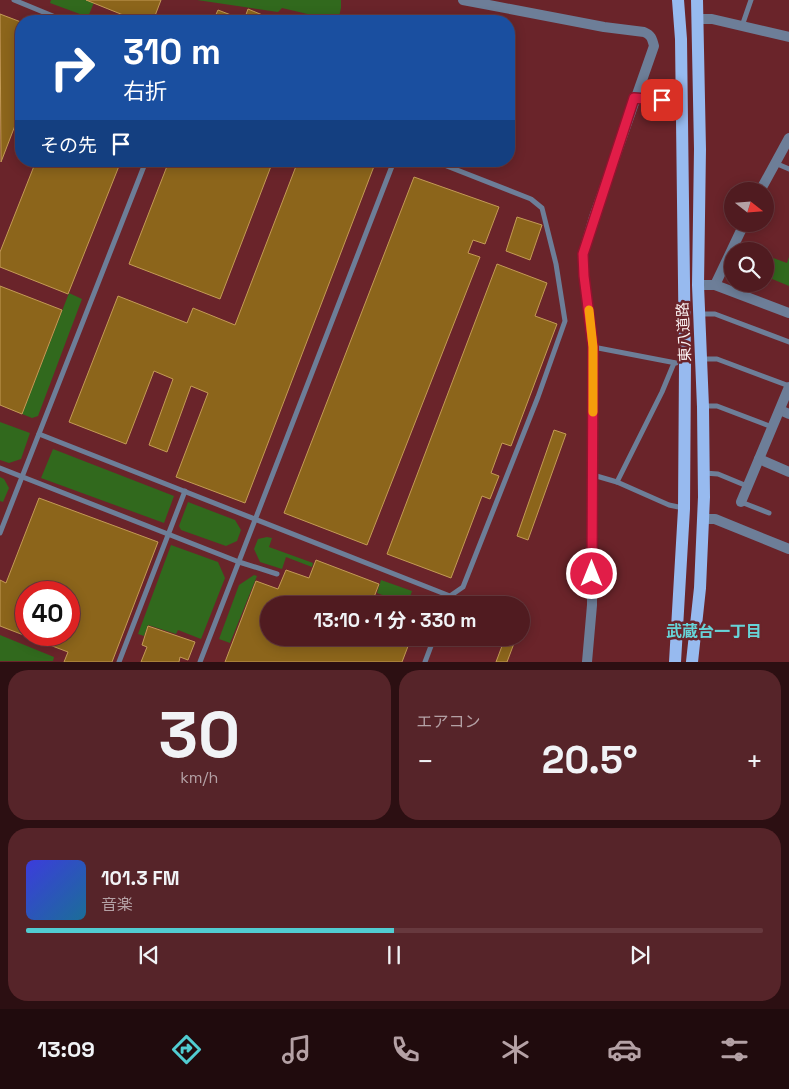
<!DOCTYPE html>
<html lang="ja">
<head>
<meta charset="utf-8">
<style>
	:root { --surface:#501b20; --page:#562429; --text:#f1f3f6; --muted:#b4a1a5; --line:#67393e; --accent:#51ccd1 }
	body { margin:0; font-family:"Space Grotesk","Noto Sans JP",sans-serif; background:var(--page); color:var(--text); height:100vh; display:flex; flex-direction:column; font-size:19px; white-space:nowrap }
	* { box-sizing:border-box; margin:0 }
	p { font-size:16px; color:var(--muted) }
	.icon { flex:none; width:28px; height:28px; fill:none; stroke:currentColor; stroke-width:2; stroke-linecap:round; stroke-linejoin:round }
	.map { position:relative; height:662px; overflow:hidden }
	.panel { display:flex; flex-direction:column; gap:8px; padding:8px; background:#2c0f12; flex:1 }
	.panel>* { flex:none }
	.guide { position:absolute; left:15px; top:15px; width:500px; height:152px; border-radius:20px; box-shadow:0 2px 12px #0003,0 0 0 1px var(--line); background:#1a4fa0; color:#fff; overflow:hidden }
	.needle { width:32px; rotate:107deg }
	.fabs { position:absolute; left:724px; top:182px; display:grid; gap:10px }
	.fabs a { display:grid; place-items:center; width:50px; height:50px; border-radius:50%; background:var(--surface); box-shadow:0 2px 12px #0003,0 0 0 1px var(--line); font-size:25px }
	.speed { position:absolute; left:15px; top:581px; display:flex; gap:10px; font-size:25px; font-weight:700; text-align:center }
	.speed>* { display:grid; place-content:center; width:65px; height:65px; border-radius:50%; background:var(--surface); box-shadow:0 2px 12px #0003,0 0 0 1px var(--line); line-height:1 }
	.speed .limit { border:8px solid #d22; background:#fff; color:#111 }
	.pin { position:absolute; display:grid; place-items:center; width:42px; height:42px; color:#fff; margin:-21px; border-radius:10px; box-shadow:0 2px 8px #0006 }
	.me { position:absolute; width:55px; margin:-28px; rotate:0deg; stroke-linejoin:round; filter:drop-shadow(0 0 4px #0008) }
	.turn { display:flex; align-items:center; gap:18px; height:105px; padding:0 25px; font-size:22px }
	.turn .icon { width:65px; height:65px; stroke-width:2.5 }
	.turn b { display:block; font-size:35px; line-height:42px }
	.then { display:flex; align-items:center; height:48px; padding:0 25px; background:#0003; gap:10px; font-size:19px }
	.big { font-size:38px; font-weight:700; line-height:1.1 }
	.panel .tile { flex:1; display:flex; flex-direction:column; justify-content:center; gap:8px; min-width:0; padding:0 18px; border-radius:20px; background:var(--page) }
	.panel .dial { align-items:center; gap:0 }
	.dial b { font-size:65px; line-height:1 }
	.song { display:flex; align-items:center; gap:15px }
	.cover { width:60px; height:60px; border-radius:8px; background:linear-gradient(135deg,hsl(240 70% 55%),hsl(200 70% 35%)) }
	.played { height:5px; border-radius:2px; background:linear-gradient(90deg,var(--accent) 50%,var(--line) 50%) }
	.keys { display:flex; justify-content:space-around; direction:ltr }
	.heat { display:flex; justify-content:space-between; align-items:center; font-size:28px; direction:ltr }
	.panel .tiles { flex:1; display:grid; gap:8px; grid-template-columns:1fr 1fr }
	.tile:last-child { grid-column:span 2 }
	.trip { position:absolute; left:260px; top:596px; width:270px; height:50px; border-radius:25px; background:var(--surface); box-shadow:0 2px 12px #0003,0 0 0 1px var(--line); font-weight:700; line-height:50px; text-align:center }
	.tabs { display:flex; height:80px; justify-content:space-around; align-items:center; background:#200b0d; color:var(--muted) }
	.tabs .icon { width:35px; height:35px }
	.tabs .selected { color:var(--accent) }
	.tabs b { font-size:22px; color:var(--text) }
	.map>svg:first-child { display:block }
	.green { fill:#31691d }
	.building { fill:#8c651b; stroke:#c49b56; fill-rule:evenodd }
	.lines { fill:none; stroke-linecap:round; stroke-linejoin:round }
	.service { stroke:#6d7e98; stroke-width:5 }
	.minor { stroke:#6d7e98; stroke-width:10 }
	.tertiary { stroke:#6d7e98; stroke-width:10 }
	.primary { stroke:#97baef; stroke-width:12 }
	.route-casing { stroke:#92132f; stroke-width:12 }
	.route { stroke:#e11d48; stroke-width:9 }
	.slow { stroke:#f59e0b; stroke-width:9 }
	.labels { text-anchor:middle; stroke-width:5; stroke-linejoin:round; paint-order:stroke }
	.street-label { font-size:15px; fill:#fbf2f2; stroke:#6a242a }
	.neighbourhood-label { font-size:16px; font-weight:bold; fill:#67d4d8; stroke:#6a242a }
</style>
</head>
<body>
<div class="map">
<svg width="789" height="662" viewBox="0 0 789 662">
	<rect width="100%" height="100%" fill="#6a242a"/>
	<g class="green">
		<polygon points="51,0 95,0 88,17 50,3"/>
		<polygon points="197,0 341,0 341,8 338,21 320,21 316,16 282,8 278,12"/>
		<polygon points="765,255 787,263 789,257 789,286 765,276"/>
		<polygon points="69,293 82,299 38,416 32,418 22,414"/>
		<polygon points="0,422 30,433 21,459 9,463 0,460"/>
		<polygon points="53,449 174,496 164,523 41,478"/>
		<polygon points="0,477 4,479 9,488 3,502 0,501"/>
		<polygon points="188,502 235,520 241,530 237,541 226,546 181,530 179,526"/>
		<polygon points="267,537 272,538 269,547 313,563 312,567 286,557 282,569 260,562 254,549 258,539"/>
		<polygon points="171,545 218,562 225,578 201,639 178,630 176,634 148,625 144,636 138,634"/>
		<polygon points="254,575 257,576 230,643 219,639 239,585"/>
		<polygon points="381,580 412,591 409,600 423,605 409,605 377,593"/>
		<polygon points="0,635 54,657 53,661 0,661"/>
	</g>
	<g class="building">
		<polygon points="86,0 161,0 153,21 138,21"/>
		<polygon points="248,9 277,21 213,21 218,10 244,20"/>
		<polygon points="0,14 21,22 21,110 1,162"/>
		<polygon points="36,161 121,161 68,294 0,267 0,252"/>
		<polygon points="169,161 273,161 220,299 129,264"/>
		<polygon points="298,161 376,161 245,503 176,477 208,393 191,386 167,452 149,445 173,379 154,371 126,444 69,422 118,296 187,323 193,308 235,325"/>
		<polygon points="414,177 499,207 485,244 473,240 468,253 480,257 367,545 284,513"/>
		<polygon points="517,217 542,225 530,260 506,251"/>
		<polygon points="497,264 547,283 535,316 557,324 511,446 502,443 491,473 499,476 490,499 482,496 451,578 387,554"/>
		<polygon points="0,286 62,310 22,414 0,405"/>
		<polygon points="554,430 566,434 528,540 517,536"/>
		<path d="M39 498 158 542 112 662H64L68 652 0 626V580L6 583ZM26 592H69V635H26Z"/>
		<polygon points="316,560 379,584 371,605 269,605 269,638 402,638 410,641 402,662 225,662 256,581 278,589 286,570 309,578"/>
		<polygon points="148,626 195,642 188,660 180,657 179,662 141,662 147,647 142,645"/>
		<polygon points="505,638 516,638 507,662 496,662"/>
	</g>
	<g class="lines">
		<g class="service">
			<polyline points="14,0 65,21"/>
			<polyline points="742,26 751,0"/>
			<polyline points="434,161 531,199 542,208 556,264 565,321 538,397 463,587 450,596 446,605"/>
			<polyline points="775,163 789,169"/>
			<polyline points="700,314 715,314 789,342"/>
			<polyline points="593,347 676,363"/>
			<polyline points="702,359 717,359 789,386"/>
			<polyline points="704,406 717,406 772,427"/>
			<polyline points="39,434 450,596"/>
			<polyline points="0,468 239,562 277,574"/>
			<polyline points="704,473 718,474 747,486"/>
			<polyline points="593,475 617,482 669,505 683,508"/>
			<polyline points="617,482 662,392 674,363"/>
			<polyline points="741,502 769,513"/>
			<polyline points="0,533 146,161"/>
			<polyline points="119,662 185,491"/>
			<polyline points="200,662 394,161"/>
			<polyline points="425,662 434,638"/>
		</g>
		<g class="minor">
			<polyline points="698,19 712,19 789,37"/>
			<polyline points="760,191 789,138"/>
			<polyline points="698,285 715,285 744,224"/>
			<polyline points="715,285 789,313"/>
			<polyline points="780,410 789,414"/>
			<polyline points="759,459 789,472"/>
			<polyline points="741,502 789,387"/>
			<polyline points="703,519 715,519 789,549"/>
		</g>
		<g class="tertiary">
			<path d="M463 0 604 27 644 32C651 35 652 38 654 46L594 217 583 254 584 276 593 347 592 605 587 662"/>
			<polyline points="634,98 682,101"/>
		</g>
		<g class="primary">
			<polyline points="675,662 684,509 685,363 681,39 678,0"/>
			<polyline points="692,662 700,588 704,497 703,407 698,285 700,149 697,0"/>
		</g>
	</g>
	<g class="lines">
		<g class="route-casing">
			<polyline id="route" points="592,574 593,347 584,276 583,254 634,98 662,100"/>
		</g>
		<use href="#route" class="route"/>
		<polyline class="slow" points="589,310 593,347 593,412"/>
	</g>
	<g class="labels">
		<g class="street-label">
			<text transform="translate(684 332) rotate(-93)" y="5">東八道路</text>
		</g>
		<g class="neighbourhood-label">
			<text x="714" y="637">武蔵台一丁目</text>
		</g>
	</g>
</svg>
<div class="fabs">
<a><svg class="needle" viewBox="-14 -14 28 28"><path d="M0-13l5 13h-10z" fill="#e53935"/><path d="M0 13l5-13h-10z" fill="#b4a1a5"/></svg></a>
<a><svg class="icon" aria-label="search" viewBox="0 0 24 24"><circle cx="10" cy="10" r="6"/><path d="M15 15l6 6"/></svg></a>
</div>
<div class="speed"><div class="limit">40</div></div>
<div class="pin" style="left:662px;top:100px;background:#d93025"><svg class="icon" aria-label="arrive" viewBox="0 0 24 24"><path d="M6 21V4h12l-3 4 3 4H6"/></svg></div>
<svg class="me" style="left:592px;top:574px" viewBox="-20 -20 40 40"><circle r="17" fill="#e11d48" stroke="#fff" stroke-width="3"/><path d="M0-11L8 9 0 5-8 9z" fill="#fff"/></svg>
<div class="trip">13:10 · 1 分 · 330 m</div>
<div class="guide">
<div class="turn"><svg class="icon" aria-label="right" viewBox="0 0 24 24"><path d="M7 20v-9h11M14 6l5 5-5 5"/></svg><div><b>310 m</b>右折</div></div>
<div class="then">その先<svg class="icon" aria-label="arrive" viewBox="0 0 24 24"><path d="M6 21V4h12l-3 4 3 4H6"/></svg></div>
</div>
</div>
<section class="panel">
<div class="tiles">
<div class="tile dial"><b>30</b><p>km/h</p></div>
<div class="tile"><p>エアコン</p>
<div class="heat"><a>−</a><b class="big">20.5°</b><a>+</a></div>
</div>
<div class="tile">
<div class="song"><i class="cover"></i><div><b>101.3 FM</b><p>音楽</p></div></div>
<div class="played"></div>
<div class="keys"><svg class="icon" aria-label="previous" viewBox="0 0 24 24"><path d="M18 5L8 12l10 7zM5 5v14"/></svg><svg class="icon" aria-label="pause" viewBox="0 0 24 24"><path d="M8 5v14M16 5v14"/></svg><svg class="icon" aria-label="next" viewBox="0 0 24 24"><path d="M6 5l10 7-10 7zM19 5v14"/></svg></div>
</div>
</div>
</section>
<nav class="tabs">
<b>13:09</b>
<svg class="icon selected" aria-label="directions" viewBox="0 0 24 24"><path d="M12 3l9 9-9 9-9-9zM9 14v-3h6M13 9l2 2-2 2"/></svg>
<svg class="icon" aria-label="music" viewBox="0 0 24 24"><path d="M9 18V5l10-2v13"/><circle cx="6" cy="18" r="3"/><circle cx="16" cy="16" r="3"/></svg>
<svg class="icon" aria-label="phone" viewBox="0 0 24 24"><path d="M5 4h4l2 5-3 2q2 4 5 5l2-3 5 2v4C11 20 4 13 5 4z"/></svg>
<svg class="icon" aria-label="climate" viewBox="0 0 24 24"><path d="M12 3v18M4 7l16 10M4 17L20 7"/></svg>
<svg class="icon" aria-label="car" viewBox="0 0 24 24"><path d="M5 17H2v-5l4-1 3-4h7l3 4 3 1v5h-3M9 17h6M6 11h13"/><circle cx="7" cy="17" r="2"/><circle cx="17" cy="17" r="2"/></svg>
<svg class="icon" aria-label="filters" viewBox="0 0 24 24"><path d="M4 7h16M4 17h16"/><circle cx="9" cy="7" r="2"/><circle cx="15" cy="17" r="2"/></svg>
</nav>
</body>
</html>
